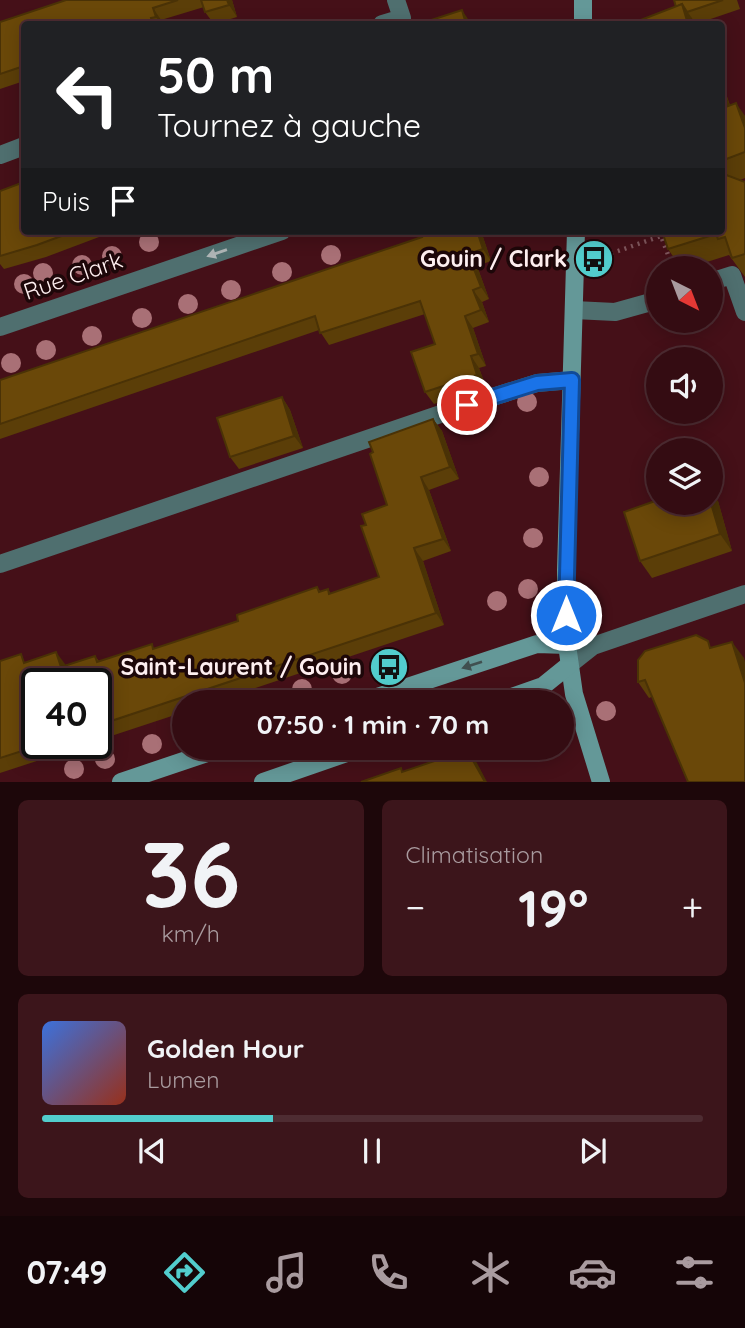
<!DOCTYPE html>
<html lang="fr">
<head>
<meta charset="utf-8">
<style>
	:root { --surface:#340c12; --page:#3c151b; --text:#f1f3f6; --muted:#a99b9f; --line:#4e2c32; --accent:#52cdcd }
	body { margin:0; font-family:Quicksand,sans-serif; background:var(--page); color:var(--text); height:100vh; display:flex; flex-direction:column; font-size:26px; white-space:nowrap }
	* { box-sizing:border-box; margin:0 }
	p { font-size:23px; color:var(--muted) }
	.icon { flex:none; width:38px; height:38px; fill:none; stroke:currentColor; stroke-width:2; stroke-linecap:round; stroke-linejoin:round }
	.map { position:relative; height:782px; overflow:hidden }
	.side { display:flex; flex-direction:column; gap:18px; padding:18px; background:#1d070a; flex:1 }
	.side>* { flex:none }
	.guide { position:absolute; left:21px; top:21px; width:704px; height:214px; border-radius:7px; box-shadow:0 4px 18px #0003,0 0 0 2px var(--line); background:#202124; color:#fff; overflow:hidden }
	.needle { width:46px; rotate:138deg }
	.fabs { position:absolute; left:646px; top:256px; display:grid; gap:14px }
	.fabs a { display:grid; place-items:center; width:77px; height:77px; border-radius:50%; background:var(--surface); box-shadow:0 4px 18px #0003,0 0 0 2px var(--line); font-size:35px }
	.speed { position:absolute; left:21px; top:668px; display:flex; gap:14px; font-size:35px; font-weight:700; text-align:center }
	.speed>* { display:grid; place-content:center; width:91px; height:91px; border-radius:50%; background:var(--surface); box-shadow:0 4px 18px #0003,0 0 0 2px var(--line); line-height:1 }
	.speed .limit { border:4px solid #111; border-radius:10px; background:#fff; color:#111 }
	.pin { position:absolute; display:grid; place-items:center; width:60px; height:60px; color:#fff; margin:-30px; border:4px solid #fff; border-radius:50%; box-shadow:0 2px 7px #0007 }
	.me { position:absolute; width:77px; margin:-38px; rotate:0deg; stroke-linejoin:round; filter:drop-shadow(0 0 5px #0008) }
	.turn { display:flex; align-items:center; gap:24px; height:147px; padding:0 21px; font-size:32px }
	.turn .icon { width:91px; height:91px; stroke-width:2.5 }
	.turn b { display:block; font-size:49px; line-height:60px }
	.then { display:flex; align-items:center; height:66px; padding:0 21px; background:#0003; gap:14px; font-size:26px }
	.big { font-size:52px; font-weight:800; line-height:1.1 }
	.side .tile { flex:1; display:flex; flex-direction:column; justify-content:center; gap:10px; min-width:0; padding:0 24px; border-radius:10px; background:var(--page) }
	.side .dial { align-items:center; gap:0 }
	.dial b { font-size:91px; line-height:1 }
	.song { display:flex; align-items:center; gap:21px }
	.cover { width:84px; height:84px; border-radius:10px; background:linear-gradient(135deg,hsl(220 70% 55%),hsl(10 70% 35%)) }
	.played { height:7px; border-radius:4px; background:linear-gradient(90deg,var(--accent) 35%,var(--line) 35%) }
	.keys { display:flex; justify-content:space-around; direction:ltr }
	.heat { display:flex; justify-content:space-between; align-items:center; font-size:38px; direction:ltr }
	.side .tiles { flex:1; display:grid; gap:18px; grid-template-columns:1fr 1fr }
	.tile:last-child { grid-column:span 2 }
	.trip { position:absolute; left:172px; top:690px; width:402px; height:70px; border-radius:35px; background:var(--surface); box-shadow:0 4px 18px #0003,0 0 0 2px var(--line); font-weight:800; line-height:70px; text-align:center }
	.dock { display:flex; height:112px; justify-content:space-around; align-items:center; background:#150507; color:var(--muted) }
	.dock .icon { width:49px; height:49px }
	.dock .selected { color:var(--accent) }
	.dock b { font-size:32px; color:var(--text) }
	.map>svg:first-child { display:block }
	.lines { fill:none; stroke-linecap:round; stroke-linejoin:round }
	.path { stroke:#80575d; stroke-width:4.5; stroke-dasharray:2 5; stroke-linecap:butt }
	.lane { stroke:#4f6f6f; stroke-width:18 }
	.street { stroke:#4f6f6f; stroke-width:18 }
	.secondary { stroke:#649898; stroke-width:18 }
	.tree { fill:#a97076 }
	.wall { fill:#5b3e08 }
	.shaded-wall { fill:#4a3206 }
	.building { fill:#6a4809; stroke:#4a3206; stroke-width:2 }
	.oneway { fill:#afb5b6 }
	.oneway2 { fill:#405050 }
	.route-casing { stroke:#114b97; stroke-width:18 }
	.route { stroke:#1a73e8; stroke-width:12 }
	.labels { text-anchor:middle; stroke-width:7; stroke-linejoin:round; paint-order:stroke }
	.poi-label { font-size:23px; font-weight:bold; fill:#feeff0; stroke:#1d0709; text-anchor:end }
	.street-label { font-size:23px; fill:#feeff0; stroke:#1d0709 }
</style>
</head>
<body>
<div class="map">
<svg width="745" height="782" viewBox="0 0 745 782">
	<rect width="100%" height="100%" fill="#451018"/>
	<g class="lines">
		<polyline class="path" points="598,258 661,236 673,268"/>
		<g class="lane">
			<polyline points="382,24 402,18 396,0"/>
			<polyline points="0,155 24,146"/>
			<polyline points="710,282 732,275 745,312"/>
			<polyline points="574,310 615,312 658,300"/>
			<polyline points="0,564 467,405 537,383 572,380"/>
		</g>
		<g class="street">
			<polyline points="0,327 282,231"/>
			<polyline points="569,665 593,646 745,594"/>
		</g>
		<g class="secondary">
			<polyline points="583,24 583,0"/>
			<polyline points="576,231 566,570 567,645 574,694 601,782"/>
			<polyline points="362,702 537,644 567,645"/>
			<polyline points="497,702 543,686 569,665"/>
			<polyline points="121,782 225,747"/>
			<polyline points="263,782 364,747"/>
		</g>
	</g>
	<g class="tree">
		<circle cx="149" cy="242" r="10"/>
		<circle cx="331" cy="255" r="10"/>
		<circle cx="112" cy="256" r="10"/>
		<circle cx="82" cy="265" r="10"/>
		<circle cx="282" cy="272" r="10"/>
		<circle cx="43" cy="273" r="10"/>
		<circle cx="24" cy="284" r="10"/>
		<circle cx="231" cy="290" r="10"/>
		<circle cx="188" cy="304" r="10"/>
		<circle cx="142" cy="318" r="10"/>
		<circle cx="92" cy="336" r="10"/>
		<circle cx="46" cy="350" r="10"/>
		<circle cx="11" cy="363" r="10"/>
		<circle cx="527" cy="402" r="10"/>
		<circle cx="539" cy="477" r="10"/>
		<circle cx="533" cy="538" r="10"/>
		<circle cx="528" cy="589" r="10"/>
		<circle cx="497" cy="601" r="10"/>
		<circle cx="342" cy="674" r="10"/>
		<circle cx="302" cy="689" r="10"/>
		<circle cx="606" cy="711" r="10"/>
		<circle cx="152" cy="744" r="10"/>
		<circle cx="105" cy="759" r="10"/>
		<circle cx="74" cy="769" r="10"/>
	</g>
	<g class="wall">
		<polygon points="66,0 232,0 237,17 214,24 205,12 204,7 161,20 163,24 24,24 24,81 0,89 0,22"/>
		<polygon points="674,0 737,0 740,9 696,24 634,24 676,7"/>
		<polygon points="721,83 724,88 730,105 745,116 745,178 740,180 745,182 745,277 729,255 688,268 681,268 668,249 721,231"/>
		<polygon points="0,191 24,231 115,231 46,257 4,269 0,264"/>
		<polygon points="481,231 491,261 477,266 489,299 482,302 489,322 473,328 486,366 479,368 486,387 434,404 425,392 435,344 425,314 329,345 319,330 0,439 0,380"/>
		<polygon points="282,397 290,410 303,448 239,469 230,457"/>
		<polygon points="433,419 442,431 459,479 429,490 451,551 423,561 444,625 214,702 184,702 184,712 96,741 96,684 37,744 89,744 0,773 0,661 65,665 95,656 99,661 155,648 238,621 317,587 321,592 328,589 331,594 379,577 366,525 387,505 373,452"/>
		<polygon points="718,501 732,551 652,578 640,561"/>
		<polygon points="712,647 744,658 649,698 638,682"/>
	</g>
	<g class="shaded-wall">
		<polygon points="227,0 232,0 237,17 229,5"/>
		<polygon points="682,4 696,24 688,24"/>
		<polygon points="153,8 161,20 163,24 161,24 156,17"/>
		<polygon points="462,10 470,22 471,24 466,24"/>
		<polygon points="721,83 724,88 737,128 723,108 721,102"/>
		<polygon points="736,103 745,116 745,128"/>
		<polygon points="477,231 481,231 491,261 483,249"/>
		<polygon points="468,254 477,266 489,299 481,287"/>
		<polygon points="473,290 482,302 489,322 481,310"/>
		<polygon points="465,316 473,328 486,366 478,354"/>
		<polygon points="471,356 479,368 486,387 477,375"/>
		<polygon points="282,397 290,410 303,448 294,436"/>
		<polygon points="433,419 442,431 459,479 450,467"/>
		<polygon points="421,477 429,490 451,551 443,539"/>
		<polygon points="710,491 718,501 732,551 720,534 710,500"/>
		<polygon points="414,548 423,561 444,625 436,613"/>
		<polygon points="732,642 744,658 745,662 745,683"/>
		<polygon points="56,652 65,664 70,679 61,667"/>
		<polygon points="467,750 477,763 487,782 485,782"/>
	</g>
	<g class="building">
		<polygon points="66,0 178,0 153,8 156,17 151,18 153,24 24,24 24,66 0,74 0,22"/>
		<polygon points="201,0 227,0 229,5 205,12"/>
		<polygon points="674,0 723,0 687,12 682,4 676,7"/>
		<polygon points="682,4 688,24 634,24 633,23"/>
		<polygon points="462,10 466,24 419,24"/>
		<polygon points="721,102 723,108 736,103 745,128 745,152 721,161"/>
		<polygon points="721,173 745,182 745,254 732,258 725,237 718,239 716,234 668,249 662,231 721,231"/>
		<polygon points="24,182 24,231 75,231 37,245 0,256 0,191"/>
		<polygon points="420,231 477,231 483,249 468,254 481,287 473,290 481,310 465,316 478,354 471,356 477,375 425,392 411,352 435,344 420,301 320,333 315,316 0,424 0,380 422,237"/>
		<polygon points="282,397 294,436 230,457 217,418"/>
		<polygon points="433,419 450,467 421,477 443,539 414,548 436,613 96,726 96,684 37,684 37,744 44,744 0,758 0,661 21,654 24,663 56,652 61,667 95,656 97,662 152,644 153,649 238,621 237,615 317,587 319,592 328,589 329,594 379,577 361,526 366,525 362,514 387,505 370,454 373,452 369,442"/>
		<polygon points="658,500 658,502 710,502 710,500 720,534 640,561 624,512"/>
		<polygon points="696,635 708,641 710,648 732,642 745,683 745,782 688,782 645,680 638,682 638,660 645,651"/>
		<polygon points="467,750 485,782 361,782 401,768 402,772"/>
	</g>
	<defs><path id="oneway-solid" d="M-6-.8H1V-3.2L6.5 0L1 3.2V.8H-6Z" transform="scale(1.75)"/></defs>
	<use class="oneway" href="#oneway-solid" transform="translate(217 253) rotate(161)"/>
	<use class="oneway2" href="#oneway-solid" transform="translate(472 665) rotate(162)"/>
	<g class="lines">
		<g class="route-casing">
			<polyline id="route" points="467,405 537,383 572,380 566,615"/>
		</g>
		<use href="#route" class="route"/>
	</g>
	<defs>
		<g id="bus-disc" transform="scale(2.0125)"><circle r="9.5" fill="#52cdcd" stroke="#1d0709"/><path d="M-5-6H5V4H4V6H2V4H-2V6H-4V4H-5ZM-3.5-4V0h7V-4ZM-3.5 1.2v1.5H-2V1.2ZM2 1.2v1.5H3.5V1.2Z" fill="#111"/></g>
	</defs>
	<g fill-rule="evenodd">
		<use href="#bus-disc" x="594" y="259"/>
		<use href="#bus-disc" x="389" y="667"/>
	</g>
	<g class="labels">
		<g class="poi-label">
			<text x="567" y="267">Gouin / Clark</text>
			<text x="362" y="675">Saint-Laurent / Gouin</text>
		</g>
		<g class="street-label">
			<text transform="translate(73 276) rotate(-19)" y="8">Rue Clark</text>
		</g>
	</g>
</svg>
<div class="fabs">
<a><svg class="needle" viewBox="-14 -14 28 28"><path d="M0-13l5 13h-10z" fill="#e53935"/><path d="M0 13l5-13h-10z" fill="#a99b9f"/></svg></a>
<a><svg class="icon" aria-label="sound" viewBox="0 0 24 24"><path d="M4 9h4l5-4v14l-5-4H4zM17 9q2 3 0 6"/></svg></a>
<a><svg class="icon" aria-label="layers" viewBox="0 0 24 24"><path d="M12 4l9 5-9 5-9-5zM3 14l9 5 9-5"/></svg></a>
</div>
<div class="speed"><div class="limit">40</div></div>
<div class="pin" style="left:467px;top:405px;background:#d93025"><svg class="icon" aria-label="arrive" viewBox="0 0 24 24"><path d="M6 21V4h12l-3 4 3 4H6"/></svg></div>
<svg class="me" style="left:566px;top:615px" viewBox="-20 -20 40 40"><circle r="17" fill="#1a73e8" stroke="#fff" stroke-width="3"/><path d="M0-11L8 9 0 5-8 9z" fill="#fff"/></svg>
<div class="trip">07:50 · 1 min · 70 m</div>
<div class="guide">
<div class="turn"><svg class="icon" aria-label="left" viewBox="0 0 24 24"><path d="M17 20v-9H6M10 6l-5 5 5 5"/></svg><div><b>50 m</b>Tournez à gauche</div></div>
<div class="then">Puis<svg class="icon" aria-label="arrive" viewBox="0 0 24 24"><path d="M6 21V4h12l-3 4 3 4H6"/></svg></div>
</div>
</div>
<section class="side">
<div class="tiles">
<div class="tile dial"><b>36</b><p>km/h</p></div>
<div class="tile"><p>Climatisation</p>
<div class="heat"><a>−</a><b class="big">19°</b><a>+</a></div>
</div>
<div class="tile">
<div class="song"><i class="cover"></i><div><b>Golden Hour</b><p>Lumen</p></div></div>
<div class="played"></div>
<div class="keys"><svg class="icon" aria-label="previous" viewBox="0 0 24 24"><path d="M18 5L8 12l10 7zM5 5v14"/></svg><svg class="icon" aria-label="pause" viewBox="0 0 24 24"><path d="M8 5v14M16 5v14"/></svg><svg class="icon" aria-label="next" viewBox="0 0 24 24"><path d="M6 5l10 7-10 7zM19 5v14"/></svg></div>
</div>
</div>
</section>
<nav class="dock">
<b>07:49</b>
<svg class="icon selected" aria-label="directions" viewBox="0 0 24 24"><path d="M12 3l9 9-9 9-9-9zM9 14v-3h6M13 9l2 2-2 2"/></svg>
<svg class="icon" aria-label="music" viewBox="0 0 24 24"><path d="M9 18V5l10-2v13"/><circle cx="6" cy="18" r="3"/><circle cx="16" cy="16" r="3"/></svg>
<svg class="icon" aria-label="phone" viewBox="0 0 24 24"><path d="M5 4h4l2 5-3 2q2 4 5 5l2-3 5 2v4C11 20 4 13 5 4z"/></svg>
<svg class="icon" aria-label="climate" viewBox="0 0 24 24"><path d="M12 3v18M4 7l16 10M4 17L20 7"/></svg>
<svg class="icon" aria-label="car" viewBox="0 0 24 24"><path d="M5 17H2v-5l4-1 3-4h7l3 4 3 1v5h-3M9 17h6M6 11h13"/><circle cx="7" cy="17" r="2"/><circle cx="17" cy="17" r="2"/></svg>
<svg class="icon" aria-label="filters" viewBox="0 0 24 24"><path d="M4 7h16M4 17h16"/><circle cx="9" cy="7" r="2"/><circle cx="15" cy="17" r="2"/></svg>
</nav>
</body>
</html>
